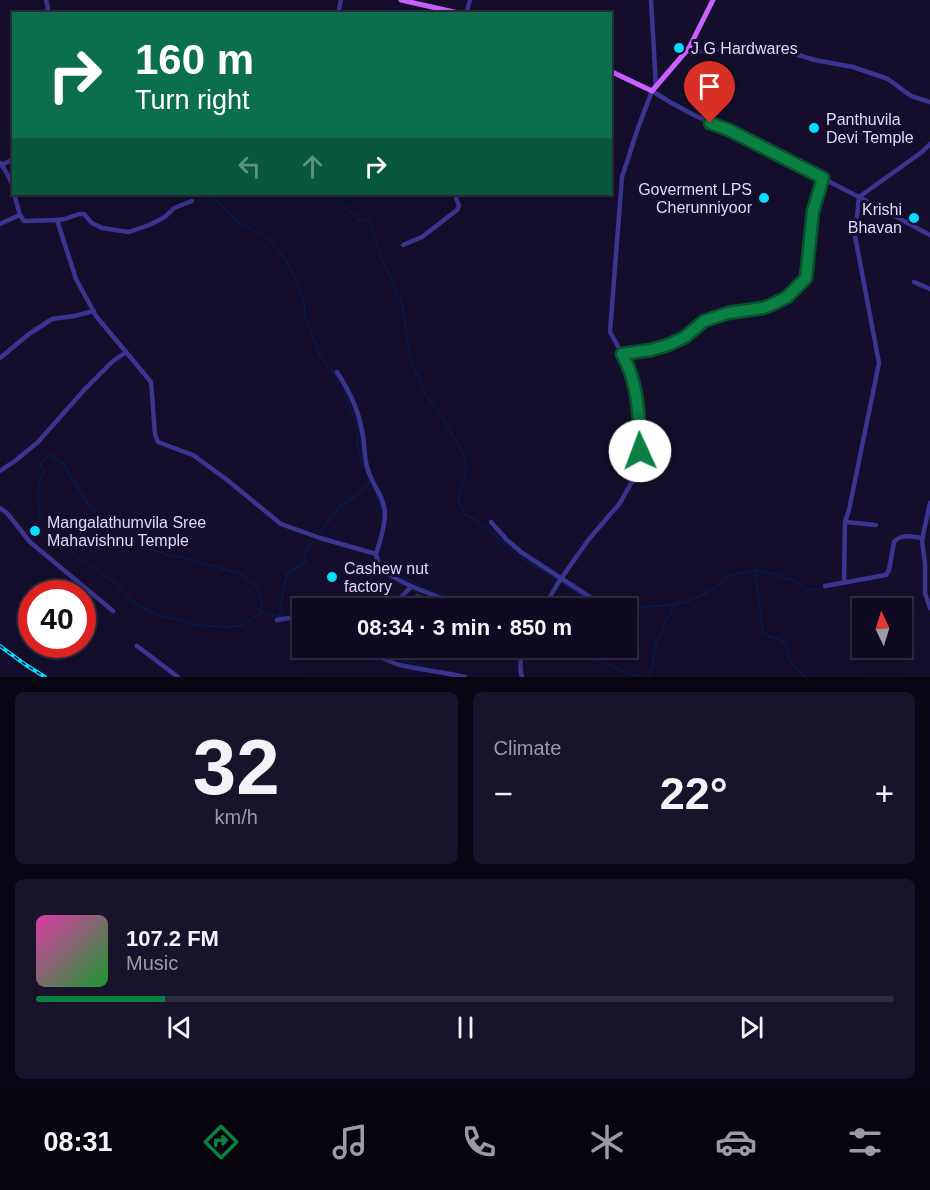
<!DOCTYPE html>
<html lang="en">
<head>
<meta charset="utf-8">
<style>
	:root { --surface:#0f0a21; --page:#18132a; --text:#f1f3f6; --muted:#9b9aa5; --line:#2f2b3f; --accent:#0b8043 }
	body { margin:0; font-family:Arial,sans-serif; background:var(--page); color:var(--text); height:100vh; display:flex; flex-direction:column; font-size:22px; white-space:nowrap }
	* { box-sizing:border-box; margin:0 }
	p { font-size:20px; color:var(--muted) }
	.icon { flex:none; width:33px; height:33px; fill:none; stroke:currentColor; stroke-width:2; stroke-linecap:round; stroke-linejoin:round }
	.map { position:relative; height:677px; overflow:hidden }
	.side { display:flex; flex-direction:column; gap:15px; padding:15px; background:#080612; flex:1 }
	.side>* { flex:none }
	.hud { position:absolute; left:12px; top:12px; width:600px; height:183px; border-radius:0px; box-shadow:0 3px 15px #0003,0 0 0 2px var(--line); background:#0b6e4f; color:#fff; overflow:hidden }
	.needle { width:39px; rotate:356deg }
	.buttons { position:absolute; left:852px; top:598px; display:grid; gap:12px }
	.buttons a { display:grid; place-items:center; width:60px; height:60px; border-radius:0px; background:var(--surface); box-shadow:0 3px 15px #0003,0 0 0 2px var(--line); font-size:30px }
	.speed { position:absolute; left:18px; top:580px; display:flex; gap:12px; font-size:30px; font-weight:700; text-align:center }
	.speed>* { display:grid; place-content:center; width:78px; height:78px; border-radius:50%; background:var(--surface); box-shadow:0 3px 15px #0003,0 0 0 2px var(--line); line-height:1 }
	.speed .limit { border:9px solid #d22; background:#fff; color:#111 }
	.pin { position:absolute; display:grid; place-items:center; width:51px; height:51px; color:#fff; margin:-62px -26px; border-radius:50% 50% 50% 0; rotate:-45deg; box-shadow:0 0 6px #0007 }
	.pin .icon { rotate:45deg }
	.me { position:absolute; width:66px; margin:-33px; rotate:358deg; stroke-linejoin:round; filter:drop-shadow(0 0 4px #0008) }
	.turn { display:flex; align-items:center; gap:21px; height:126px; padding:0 24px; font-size:27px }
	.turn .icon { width:78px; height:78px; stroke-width:2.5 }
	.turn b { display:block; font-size:42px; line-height:51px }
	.lanes { display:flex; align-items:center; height:57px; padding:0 24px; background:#0003; justify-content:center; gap:30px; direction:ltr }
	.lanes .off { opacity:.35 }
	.big { font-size:45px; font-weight:700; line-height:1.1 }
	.side .card { flex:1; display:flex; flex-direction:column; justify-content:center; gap:9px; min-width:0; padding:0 21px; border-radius:9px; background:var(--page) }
	.side .dial { align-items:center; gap:0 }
	.dial b { font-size:78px; line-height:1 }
	.song { display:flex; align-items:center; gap:18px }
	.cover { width:72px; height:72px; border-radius:9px; background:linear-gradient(135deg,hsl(320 70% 55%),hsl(130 70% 35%)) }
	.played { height:6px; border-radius:3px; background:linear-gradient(90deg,var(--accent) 15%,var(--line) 15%) }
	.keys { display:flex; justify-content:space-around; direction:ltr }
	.heat { display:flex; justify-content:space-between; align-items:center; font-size:33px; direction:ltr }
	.side .tiles { flex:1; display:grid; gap:15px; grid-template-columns:1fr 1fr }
	.card:last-child { grid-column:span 2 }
	.trip { position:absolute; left:292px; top:598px; width:345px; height:60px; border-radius:0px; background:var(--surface); box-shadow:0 3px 15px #0003,0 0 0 2px var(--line); font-weight:700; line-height:60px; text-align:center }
	.dock { display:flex; height:96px; justify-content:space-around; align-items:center; background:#06040d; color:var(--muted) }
	.dock .icon { width:42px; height:42px }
	.dock .active { color:var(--accent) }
	.dock b { font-size:27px; color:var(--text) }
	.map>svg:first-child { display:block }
	.green { fill:#103737 }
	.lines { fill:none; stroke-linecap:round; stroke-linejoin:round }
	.stream { stroke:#051d4e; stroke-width:1.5 }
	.minor { stroke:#3b3490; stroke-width:4.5 }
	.major { stroke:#c960ff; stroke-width:5 }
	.rail-casing { stroke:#05ddff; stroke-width:4 }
	.rail { stroke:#140e2c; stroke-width:1.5; stroke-dasharray:4.5; stroke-linecap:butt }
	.route-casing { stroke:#07532c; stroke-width:15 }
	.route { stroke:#0b8043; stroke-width:10 }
	.poi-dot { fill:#05ddff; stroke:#140e2c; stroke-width:2 }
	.labels { text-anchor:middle; stroke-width:6; stroke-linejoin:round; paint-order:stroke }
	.poi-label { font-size:16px; fill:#dfd9ff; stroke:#140e2c; text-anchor:start }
</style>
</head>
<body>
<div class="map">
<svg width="930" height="677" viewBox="0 0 930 677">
	<rect width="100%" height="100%" fill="#140e2c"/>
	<polygon class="green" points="416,593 455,608 454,609 397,609 397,608 402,609 411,608"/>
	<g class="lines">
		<g class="stream">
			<polyline points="210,194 236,221 260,233 271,241 287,262 300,290 304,302 305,316 320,356 341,382"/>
			<polyline points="332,194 360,221 369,219 380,255 402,303 410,359 425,393 441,415 465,457 466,470 458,498 464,514 474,519 524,559 557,580"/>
			<polyline points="343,386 348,401 357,423 359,429 357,443 359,454 368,476"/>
			<polyline points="374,488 382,510 382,518"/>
			<polyline points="99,517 140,545 168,555 181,557 241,574 257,587 262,603 261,613 263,613"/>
			<polyline points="319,534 341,505 356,496 370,481"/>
			<polyline points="62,536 60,533 40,518 38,497 39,479 45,471 39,464 51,454 55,459 62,462 88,504 96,514"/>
			<polyline points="64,539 70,550 78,557 107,578 114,582 133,602 154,614 181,620 195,625 229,627 243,625 261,613"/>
			<path d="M379 556C382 564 384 568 391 572L431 591 462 600 485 609"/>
			<polyline points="756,570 771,573 797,582 804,590 818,589"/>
			<polyline points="562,583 597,606 607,606"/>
			<polyline points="612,607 624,608 673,605"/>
			<polyline points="267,614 288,617"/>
			<polyline points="279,616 284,585 288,573 305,562 306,549 315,540"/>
			<polyline points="295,618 303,620"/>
			<polyline points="569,648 638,677"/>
			<polyline points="376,653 418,664 423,667"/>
			<polyline points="650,677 649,673 653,665 655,646 662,631 665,621 671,613 673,605 686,602 700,596 715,588 727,576 755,570 763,634 780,640 787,644 789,660 805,677"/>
		</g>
		<g class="minor">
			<polyline points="651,0 656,86"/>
			<polyline points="45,14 48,8 46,0"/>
			<polyline points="338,14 341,0"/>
			<polyline points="466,14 470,0"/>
			<polyline points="687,51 711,51 746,44 778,49 815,60 853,67 888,79 911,96 930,102"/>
			<path d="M0 163C7 172 11 180 14 191"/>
			<polyline points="1,165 14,159"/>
			<path d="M14 194 20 215 24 221 57 220 76 279 96 316 151 382 155 434 158 442 193 455 226 479 281 524 320 538 376 554 379 568C407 588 440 597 472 609"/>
			<polyline points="57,220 65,219 79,214 84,214 92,223 102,228 129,232 149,225 165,217 174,208 192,201"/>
			<polyline points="0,224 20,215"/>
			<polyline points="403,245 422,237 457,210 459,206 456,198 458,194"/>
			<polyline points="914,282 930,289"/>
			<polyline points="623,354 651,350 668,345 685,337 704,321 728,313 763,308 787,297 806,278 813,211 823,178"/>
			<polyline points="0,358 29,334 52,319 74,316 94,311"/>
			<path d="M337 372C351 393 360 413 363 437 365 448 364 459 368 470 372 484 384 496 385 513 385 526 380 542 376 554"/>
			<polyline points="0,471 15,461 38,442 85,389 113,361 126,352"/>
			<polyline points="930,503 922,540 925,564 925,593 930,608"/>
			<polyline points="0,508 7,513 30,542 113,611"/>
			<polyline points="491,522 507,540 521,552 599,603 612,605"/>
			<polyline points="845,522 876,525"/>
			<polyline points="844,582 845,522 849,510 879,363 855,236 859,197 930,235"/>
			<path d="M825 586 886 575 889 570 894 542C901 533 913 537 923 538"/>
			<polyline points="393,609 398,600 411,587"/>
			<path d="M543 609 558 583 589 539 620 503 634 478 640 451 639 410 631 373 624 357 610 332 622 177 638 128 652 91C677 107 701 120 729 130L859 197 922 152 930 144"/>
			<polyline points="277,620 290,618 303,623"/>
			<polyline points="137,646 178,677"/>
			<path d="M348 648C356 652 362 650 370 653 380 656 390 663 400 665 422 670 443 672 465 677"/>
			<path d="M522 677C519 667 520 658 525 648"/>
		</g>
		<g class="major">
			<polyline points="401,0 463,14"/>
			<polyline points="610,71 652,91 689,48 713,0"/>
		</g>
		<g class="rail-casing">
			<polyline id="rail" points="0,646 26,665 45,677"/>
		</g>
		<use href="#rail" class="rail"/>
	</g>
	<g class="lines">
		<g class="route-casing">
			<path id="route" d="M640 451C639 418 639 383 622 354L651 350 668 345 685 337 704 321 728 313 763 308 771 305 787 297 806 278 813 211 823 178 729 130 710 123"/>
		</g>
		<use href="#route" class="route"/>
	</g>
	<g class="poi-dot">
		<circle cx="679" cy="48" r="6"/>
		<circle cx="814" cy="128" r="6"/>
		<circle cx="764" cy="198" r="6"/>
		<circle cx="914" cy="218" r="6"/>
		<circle cx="35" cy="531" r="6"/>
		<circle cx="332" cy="577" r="6"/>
	</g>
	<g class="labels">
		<g class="poi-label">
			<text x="691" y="54">J G Hardwares</text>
			<text x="826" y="125">Panthuvila<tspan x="826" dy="18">Devi Temple</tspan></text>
			<text x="752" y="195" text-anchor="end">Goverment LPS<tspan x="752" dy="18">Cherunniyoor</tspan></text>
			<text x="902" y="215" text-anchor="end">Krishi<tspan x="902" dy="18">Bhavan</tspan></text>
			<text x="47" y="528">Mangalathumvila Sree<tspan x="47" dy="18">Mahavishnu Temple</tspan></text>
			<text x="344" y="574">Cashew nut<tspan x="344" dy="18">factory</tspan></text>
		</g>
	</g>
</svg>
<div class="buttons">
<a><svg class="needle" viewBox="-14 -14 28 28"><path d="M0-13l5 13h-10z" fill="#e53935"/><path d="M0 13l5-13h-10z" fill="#9b9aa5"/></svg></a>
</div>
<div class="speed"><div class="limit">40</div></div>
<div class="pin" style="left:710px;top:123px;background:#d93025"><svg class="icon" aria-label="arrive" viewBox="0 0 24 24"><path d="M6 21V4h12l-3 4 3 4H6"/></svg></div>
<svg class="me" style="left:640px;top:451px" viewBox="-20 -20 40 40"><circle r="19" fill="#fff"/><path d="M0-13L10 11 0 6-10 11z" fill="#0b8043"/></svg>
<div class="trip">08:34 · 3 min · 850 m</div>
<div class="hud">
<div class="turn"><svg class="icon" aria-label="right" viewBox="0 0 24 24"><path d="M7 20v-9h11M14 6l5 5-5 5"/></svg><div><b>160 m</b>Turn right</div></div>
<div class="lanes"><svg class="icon off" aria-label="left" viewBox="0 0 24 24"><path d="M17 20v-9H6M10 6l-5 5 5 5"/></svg><svg class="icon off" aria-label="ahead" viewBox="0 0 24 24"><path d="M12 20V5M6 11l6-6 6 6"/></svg><svg class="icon" aria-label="right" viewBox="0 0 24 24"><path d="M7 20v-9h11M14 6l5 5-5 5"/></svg></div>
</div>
</div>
<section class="side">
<div class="tiles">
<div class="card dial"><b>32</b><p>km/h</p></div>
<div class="card"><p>Climate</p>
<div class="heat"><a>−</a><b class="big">22°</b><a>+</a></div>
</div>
<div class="card">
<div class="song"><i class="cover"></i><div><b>107.2 FM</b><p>Music</p></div></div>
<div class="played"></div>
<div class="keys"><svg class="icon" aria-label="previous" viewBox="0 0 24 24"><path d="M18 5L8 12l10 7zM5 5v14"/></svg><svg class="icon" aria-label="pause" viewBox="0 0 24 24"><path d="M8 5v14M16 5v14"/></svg><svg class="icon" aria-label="next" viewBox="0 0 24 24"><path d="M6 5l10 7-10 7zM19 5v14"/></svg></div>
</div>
</div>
</section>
<nav class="dock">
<b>08:31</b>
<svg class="icon active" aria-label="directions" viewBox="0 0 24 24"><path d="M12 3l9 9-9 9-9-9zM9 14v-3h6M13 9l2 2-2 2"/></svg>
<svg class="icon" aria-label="music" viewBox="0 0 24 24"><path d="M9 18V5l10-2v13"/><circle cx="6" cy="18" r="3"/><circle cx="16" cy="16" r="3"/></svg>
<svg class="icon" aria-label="phone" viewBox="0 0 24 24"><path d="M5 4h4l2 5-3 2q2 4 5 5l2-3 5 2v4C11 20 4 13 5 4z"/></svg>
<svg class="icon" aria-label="climate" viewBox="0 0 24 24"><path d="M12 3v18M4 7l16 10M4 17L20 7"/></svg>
<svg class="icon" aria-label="car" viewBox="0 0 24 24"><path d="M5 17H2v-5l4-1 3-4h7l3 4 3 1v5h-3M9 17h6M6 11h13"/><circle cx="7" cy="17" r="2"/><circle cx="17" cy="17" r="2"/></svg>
<svg class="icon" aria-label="filters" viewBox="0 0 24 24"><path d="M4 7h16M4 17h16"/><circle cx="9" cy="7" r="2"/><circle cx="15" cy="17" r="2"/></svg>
</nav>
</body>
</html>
